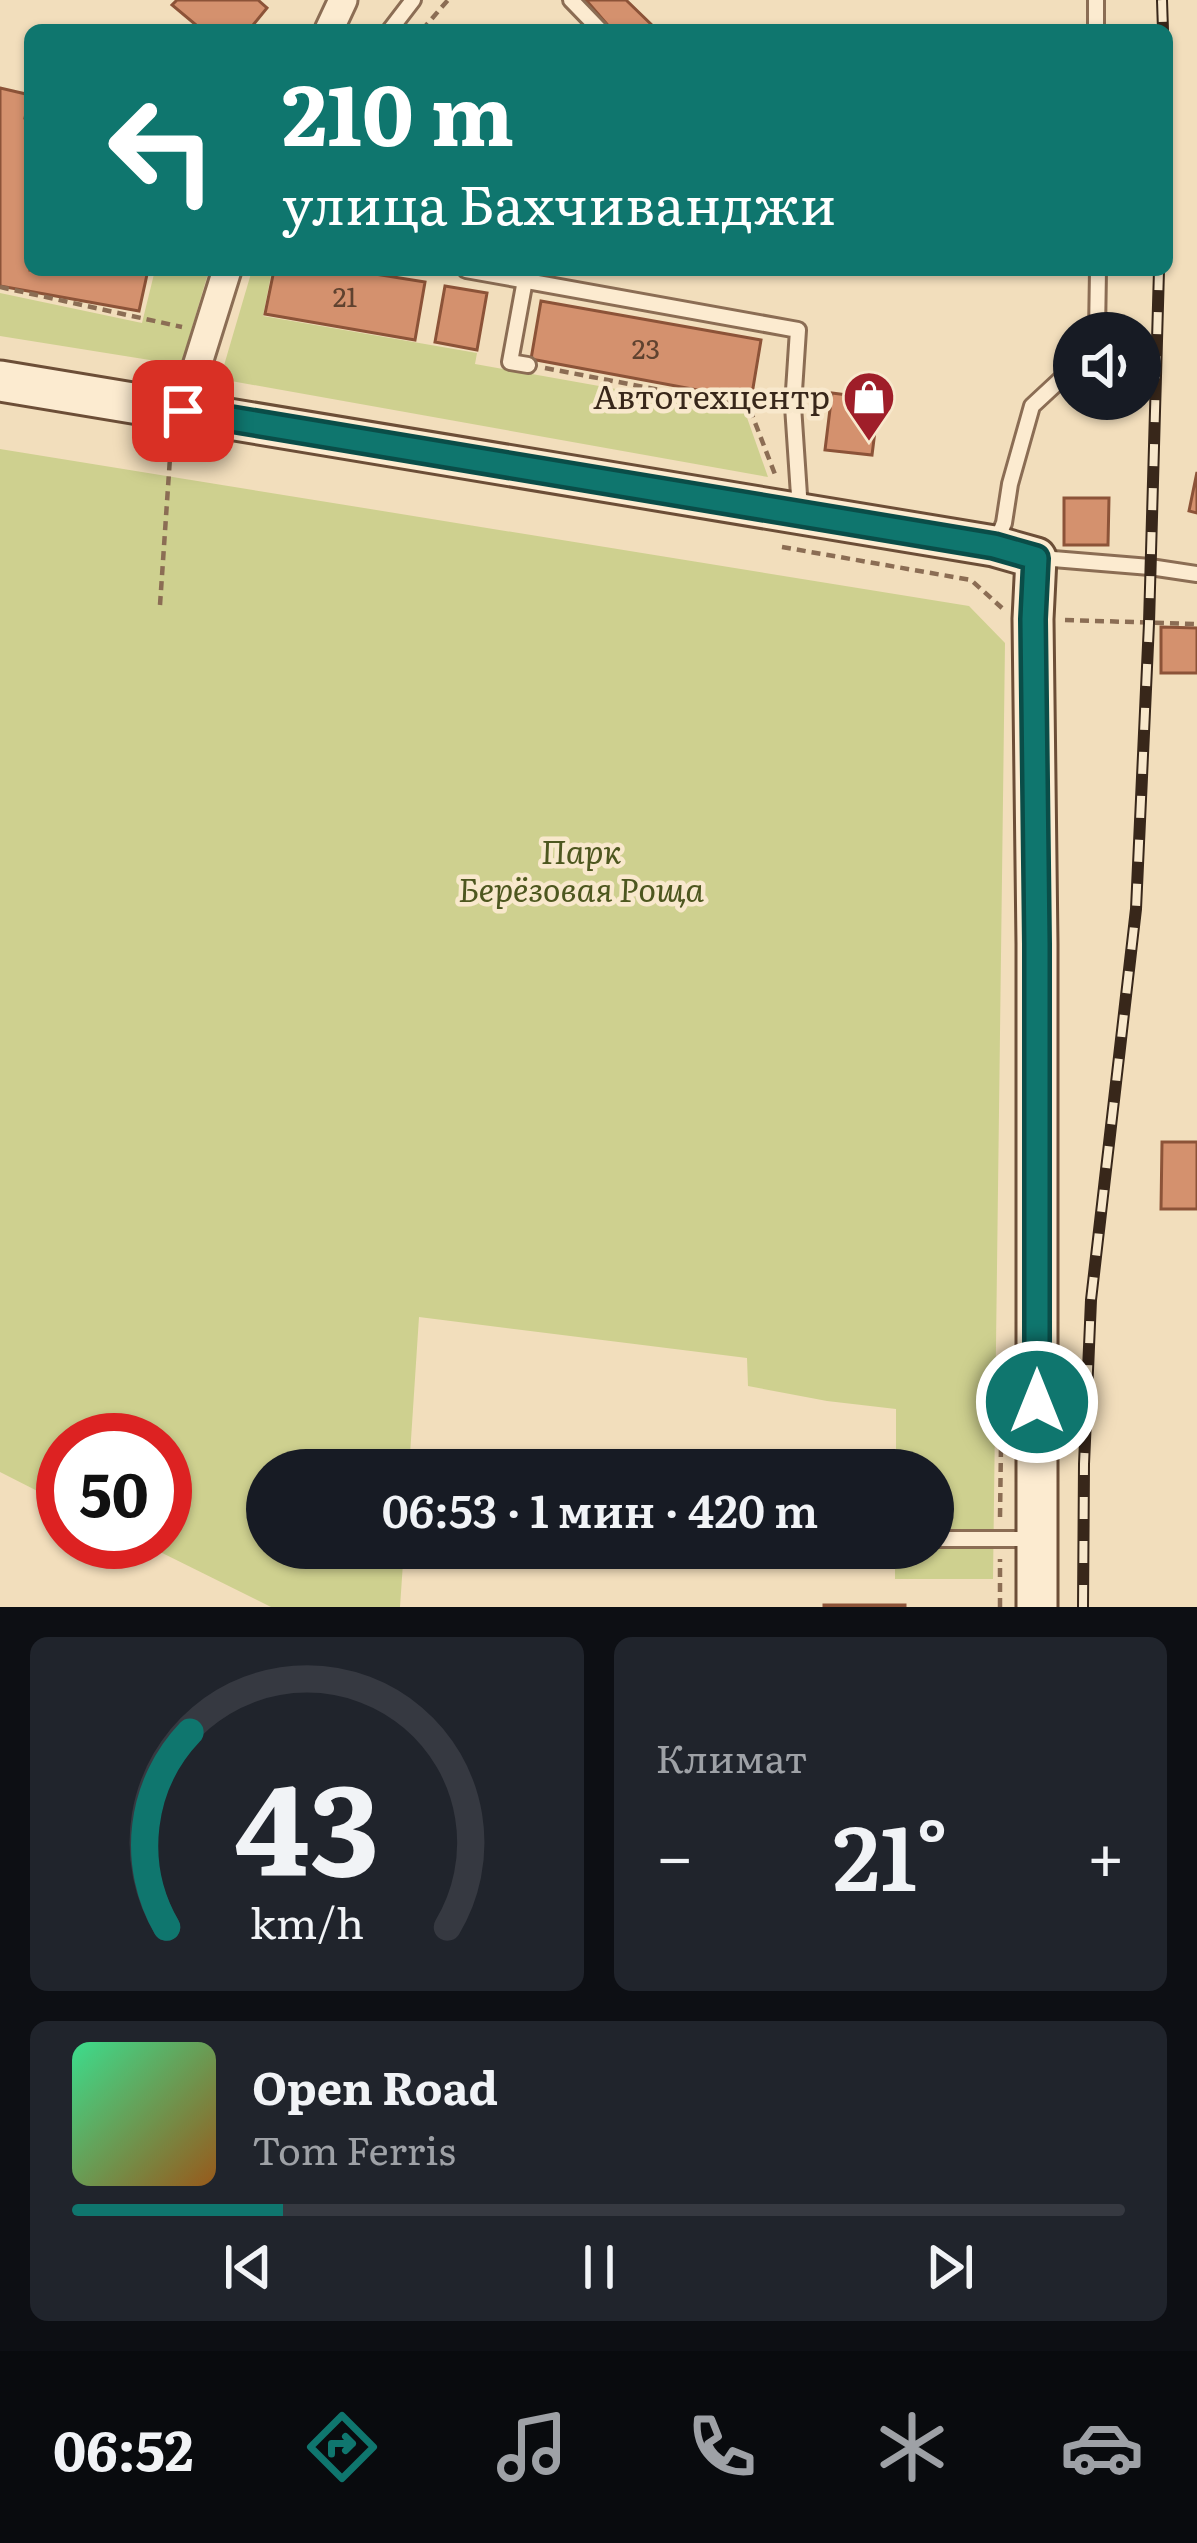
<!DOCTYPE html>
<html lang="ru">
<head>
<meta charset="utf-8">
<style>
	:root { --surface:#171b24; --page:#20242c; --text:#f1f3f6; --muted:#9ea1a6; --line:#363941; --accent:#0f766e }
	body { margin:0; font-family:Literata,serif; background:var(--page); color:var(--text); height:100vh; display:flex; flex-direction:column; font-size:45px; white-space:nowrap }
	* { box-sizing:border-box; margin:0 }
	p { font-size:39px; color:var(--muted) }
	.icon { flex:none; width:66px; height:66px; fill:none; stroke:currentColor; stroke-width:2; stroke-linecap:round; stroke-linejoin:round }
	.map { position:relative; height:1607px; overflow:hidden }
	.side { display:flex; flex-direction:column; gap:30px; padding:30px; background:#0d0f14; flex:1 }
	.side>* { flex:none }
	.guide { position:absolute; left:24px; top:24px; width:1149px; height:252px; border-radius:18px; box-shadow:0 3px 9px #0004; background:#0f766e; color:#fff; overflow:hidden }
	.tools { position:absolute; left:1053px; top:312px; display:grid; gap:24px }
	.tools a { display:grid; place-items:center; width:108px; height:108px; border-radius:50%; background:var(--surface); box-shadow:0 3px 9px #0004; font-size:60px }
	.speed { position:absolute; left:36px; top:1413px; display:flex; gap:24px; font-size:60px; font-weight:700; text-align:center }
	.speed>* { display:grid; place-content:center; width:156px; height:156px; border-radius:50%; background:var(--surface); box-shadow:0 3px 9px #0004; line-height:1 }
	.speed .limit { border:18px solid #d22; background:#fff; color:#111 }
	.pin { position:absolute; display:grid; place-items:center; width:102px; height:102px; color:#fff; margin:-51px; border-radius:24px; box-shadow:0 6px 18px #0006 }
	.me { position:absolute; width:132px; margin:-66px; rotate:0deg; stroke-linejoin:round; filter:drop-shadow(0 0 9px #0008) }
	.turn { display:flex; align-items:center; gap:42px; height:252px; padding:0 60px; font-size:54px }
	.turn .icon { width:156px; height:156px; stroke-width:2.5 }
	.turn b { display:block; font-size:84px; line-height:102px }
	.big { font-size:90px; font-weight:600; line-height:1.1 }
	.side .tile { flex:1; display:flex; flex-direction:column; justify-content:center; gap:18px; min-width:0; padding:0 42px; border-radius:18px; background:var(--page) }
	.side .dial { align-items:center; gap:0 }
	.dial svg { height:312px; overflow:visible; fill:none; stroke:var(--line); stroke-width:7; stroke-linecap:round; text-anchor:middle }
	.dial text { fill:var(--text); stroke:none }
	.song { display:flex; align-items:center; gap:36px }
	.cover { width:144px; height:144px; border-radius:18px; background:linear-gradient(135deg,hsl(150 70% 55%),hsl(30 70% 35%)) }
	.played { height:12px; border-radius:6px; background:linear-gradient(90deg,var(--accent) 20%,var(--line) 20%) }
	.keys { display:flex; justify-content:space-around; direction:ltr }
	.heat { display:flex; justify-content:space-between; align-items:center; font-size:66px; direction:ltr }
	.side .tiles { flex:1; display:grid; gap:30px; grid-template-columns:1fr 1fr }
	.tile:last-child { grid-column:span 2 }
	.trip { position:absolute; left:246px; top:1449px; width:708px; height:120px; border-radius:60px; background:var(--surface); box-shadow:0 3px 9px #0004; font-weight:600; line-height:120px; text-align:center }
	.menu { display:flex; height:192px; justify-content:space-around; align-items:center; background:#090b0e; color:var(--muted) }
	.menu .icon { width:84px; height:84px }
	.menu .on { color:var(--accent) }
	.menu b { font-size:54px; color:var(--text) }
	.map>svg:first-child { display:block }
	.green { fill:#ced08f }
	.building { fill:#d4916e; stroke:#8c5338; stroke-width:3 }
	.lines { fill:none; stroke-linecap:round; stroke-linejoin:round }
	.service-casing { stroke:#8b6d54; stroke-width:20 }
	.minor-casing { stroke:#8b6d54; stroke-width:33 }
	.secondary-casing { stroke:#6c4e37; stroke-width:45 }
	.path { stroke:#8b6d54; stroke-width:4.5; stroke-dasharray:9 6; stroke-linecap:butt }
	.service { stroke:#fcebd0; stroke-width:14 }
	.minor { stroke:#fcebd0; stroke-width:27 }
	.secondary { stroke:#fcebd0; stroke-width:39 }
	.rail-casing { stroke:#38271a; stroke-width:12 }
	.rail { stroke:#f8e8cc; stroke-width:8; stroke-dasharray:22; stroke-linecap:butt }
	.route-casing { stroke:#0a4d48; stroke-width:30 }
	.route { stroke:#0f766e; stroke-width:21 }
	.labels { text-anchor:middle; stroke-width:9; stroke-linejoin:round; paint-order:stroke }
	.number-label { font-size:27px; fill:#5f422f }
	.poi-label { font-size:33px; fill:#38271a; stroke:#f8e8cc; text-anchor:end }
	.park-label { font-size:33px; font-style:italic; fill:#4d571f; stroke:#f8e8cc }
</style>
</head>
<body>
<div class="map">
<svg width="1197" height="1607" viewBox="0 0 1197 1607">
	<rect width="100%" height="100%" fill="#f2debc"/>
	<g class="green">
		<polygon points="155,270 209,270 181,365 0,336 0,293 142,323"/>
		<polygon points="252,270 272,270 263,316 477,353 475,364 745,412 768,477 220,379"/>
		<polygon points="0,449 969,606 1005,643 993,1579 895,1579 895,1548 933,1548 933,1470 896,1470 896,1409 827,1401 748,1386 747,1358 419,1317 409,1470 267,1470 267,1548 404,1548 400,1607 271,1607 140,1542 165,1542 165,1440 63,1440 63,1504 0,1472"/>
	</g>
	<g class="building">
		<polygon points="177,0 258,0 267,8 249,30 202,30 172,5"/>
		<polygon points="586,0 626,0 657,30 612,30"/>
		<polygon points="0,88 30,95 25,118 30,119 30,270 148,270 139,311 0,286"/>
		<polygon points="274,270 350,270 425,282 415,340 265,314"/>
		<polygon points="445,286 487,293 477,350 435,342"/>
		<polygon points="541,301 761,340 751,400 531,359"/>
		<polygon points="832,393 879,399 872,455 825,450"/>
		<polygon points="1197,472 1197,513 1189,511"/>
		<polygon points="1064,498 1109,498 1108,545 1064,545"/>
		<polygon points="1161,627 1197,628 1197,673 1161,673"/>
		<polygon points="1162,1142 1197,1142 1197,1209 1161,1209"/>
		<rect x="824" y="1605" width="81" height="2"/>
	</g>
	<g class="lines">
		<g class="service-casing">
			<g id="service">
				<polyline points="571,0 600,30"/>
				<polyline points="1096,0 1096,30"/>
				<polyline points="390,30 413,0"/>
				<polyline points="466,270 798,330 793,406 800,510"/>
				<polyline points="525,280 510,362 528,365"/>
				<polyline points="1097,333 1098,270"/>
				<polyline points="996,542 1004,523 1010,484 1032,406 1074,367"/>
				<polyline points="1041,558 1150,567 1197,574"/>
				<polyline points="933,1539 1036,1539"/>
			</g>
		</g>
		<g class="minor-casing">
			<g id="minor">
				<polyline points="329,30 343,0"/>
				<polyline points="183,411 227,270"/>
			</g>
		</g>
		<g class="secondary-casing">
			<polyline id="secondary" points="0,381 994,546 1036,558 1033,619 1037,944 1037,1607"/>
		</g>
		<g class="path">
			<polyline points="422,30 448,0"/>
			<polyline points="0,287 182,327"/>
			<polyline points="545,368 749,407 776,477"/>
			<polyline points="782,547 971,580 1002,608"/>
			<polyline points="160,605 171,443"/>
			<polyline points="1065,620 1197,624"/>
			<polyline points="1000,1517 1001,1445"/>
			<polyline points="1000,1607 1000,1559"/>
		</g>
		<use href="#service" class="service"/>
		<use href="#minor" class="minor"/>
		<use href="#secondary" class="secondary"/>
		<g class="rail-casing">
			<g id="rail">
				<polyline points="1162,0 1163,30"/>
				<polyline points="1083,1607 1084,1464 1091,1300 1136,909 1149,623 1159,270"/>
			</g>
		</g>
		<use href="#rail" class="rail"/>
	</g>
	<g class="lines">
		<g class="route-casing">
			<polyline id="route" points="183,411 994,546 1036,558 1033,619 1037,944 1037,1402"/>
		</g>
		<use href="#route" class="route"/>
	</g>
	<defs>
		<g id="shop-pin" transform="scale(2.7)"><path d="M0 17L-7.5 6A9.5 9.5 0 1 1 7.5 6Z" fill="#9f1e29" stroke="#f8e8cc"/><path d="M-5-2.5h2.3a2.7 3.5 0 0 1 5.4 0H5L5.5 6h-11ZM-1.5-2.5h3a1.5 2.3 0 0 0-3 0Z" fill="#fff"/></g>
	</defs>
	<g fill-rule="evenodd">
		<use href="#shop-pin" x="869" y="397"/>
	</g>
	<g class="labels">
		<g class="number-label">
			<text x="345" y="307">21</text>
			<text x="646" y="359">23</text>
		</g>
		<g class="poi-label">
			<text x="830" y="409">Автотехцентр</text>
		</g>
		<g class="park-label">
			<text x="581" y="864">Парк<tspan x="581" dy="38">Берёзовая Роща</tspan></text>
		</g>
	</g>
</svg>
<div class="tools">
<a><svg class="icon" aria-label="sound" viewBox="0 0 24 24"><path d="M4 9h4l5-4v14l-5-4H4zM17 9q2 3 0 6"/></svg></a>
</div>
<div class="speed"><div class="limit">50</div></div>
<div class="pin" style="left:183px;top:411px;background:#d93025"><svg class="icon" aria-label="arrive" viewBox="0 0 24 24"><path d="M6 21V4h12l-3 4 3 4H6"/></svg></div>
<svg class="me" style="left:1037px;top:1402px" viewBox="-20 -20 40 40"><circle r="17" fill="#0f766e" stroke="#fff" stroke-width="3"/><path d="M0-11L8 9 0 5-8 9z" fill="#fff"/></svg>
<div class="trip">06:53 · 1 мин · 420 m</div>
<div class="guide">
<div class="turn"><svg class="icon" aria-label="left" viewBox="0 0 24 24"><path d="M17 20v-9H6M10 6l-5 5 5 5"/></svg><div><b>210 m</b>улица Бахчиванджи</div></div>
</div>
</div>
<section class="side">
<div class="tiles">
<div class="tile dial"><svg viewBox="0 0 100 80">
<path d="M14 69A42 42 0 1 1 86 69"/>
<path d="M14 69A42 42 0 0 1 20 19" stroke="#0f766e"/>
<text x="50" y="56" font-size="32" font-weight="700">43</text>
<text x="50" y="72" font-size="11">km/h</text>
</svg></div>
<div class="tile"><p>Климат</p>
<div class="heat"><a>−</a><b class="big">21°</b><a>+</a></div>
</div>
<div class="tile">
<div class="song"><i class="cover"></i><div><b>Open Road</b><p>Tom Ferris</p></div></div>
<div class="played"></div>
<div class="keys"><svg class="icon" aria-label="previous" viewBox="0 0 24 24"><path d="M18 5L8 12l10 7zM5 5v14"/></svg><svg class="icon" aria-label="pause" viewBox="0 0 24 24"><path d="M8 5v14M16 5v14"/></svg><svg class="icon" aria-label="next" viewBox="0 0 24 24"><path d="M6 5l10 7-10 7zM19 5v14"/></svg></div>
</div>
</div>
</section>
<nav class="menu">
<b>06:52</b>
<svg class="icon on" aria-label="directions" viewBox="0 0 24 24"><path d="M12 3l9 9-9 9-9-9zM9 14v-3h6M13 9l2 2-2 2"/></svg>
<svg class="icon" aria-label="music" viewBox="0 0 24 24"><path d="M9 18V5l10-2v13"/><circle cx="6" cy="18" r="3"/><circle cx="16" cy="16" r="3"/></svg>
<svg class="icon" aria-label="phone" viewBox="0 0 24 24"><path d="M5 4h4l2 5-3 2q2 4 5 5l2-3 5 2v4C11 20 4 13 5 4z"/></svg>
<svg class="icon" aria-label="climate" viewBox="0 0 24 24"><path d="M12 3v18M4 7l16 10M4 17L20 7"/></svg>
<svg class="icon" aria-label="car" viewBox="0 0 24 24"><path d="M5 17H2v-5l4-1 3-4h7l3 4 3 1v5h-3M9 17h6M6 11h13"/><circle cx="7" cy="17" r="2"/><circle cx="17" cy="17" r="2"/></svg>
</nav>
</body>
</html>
